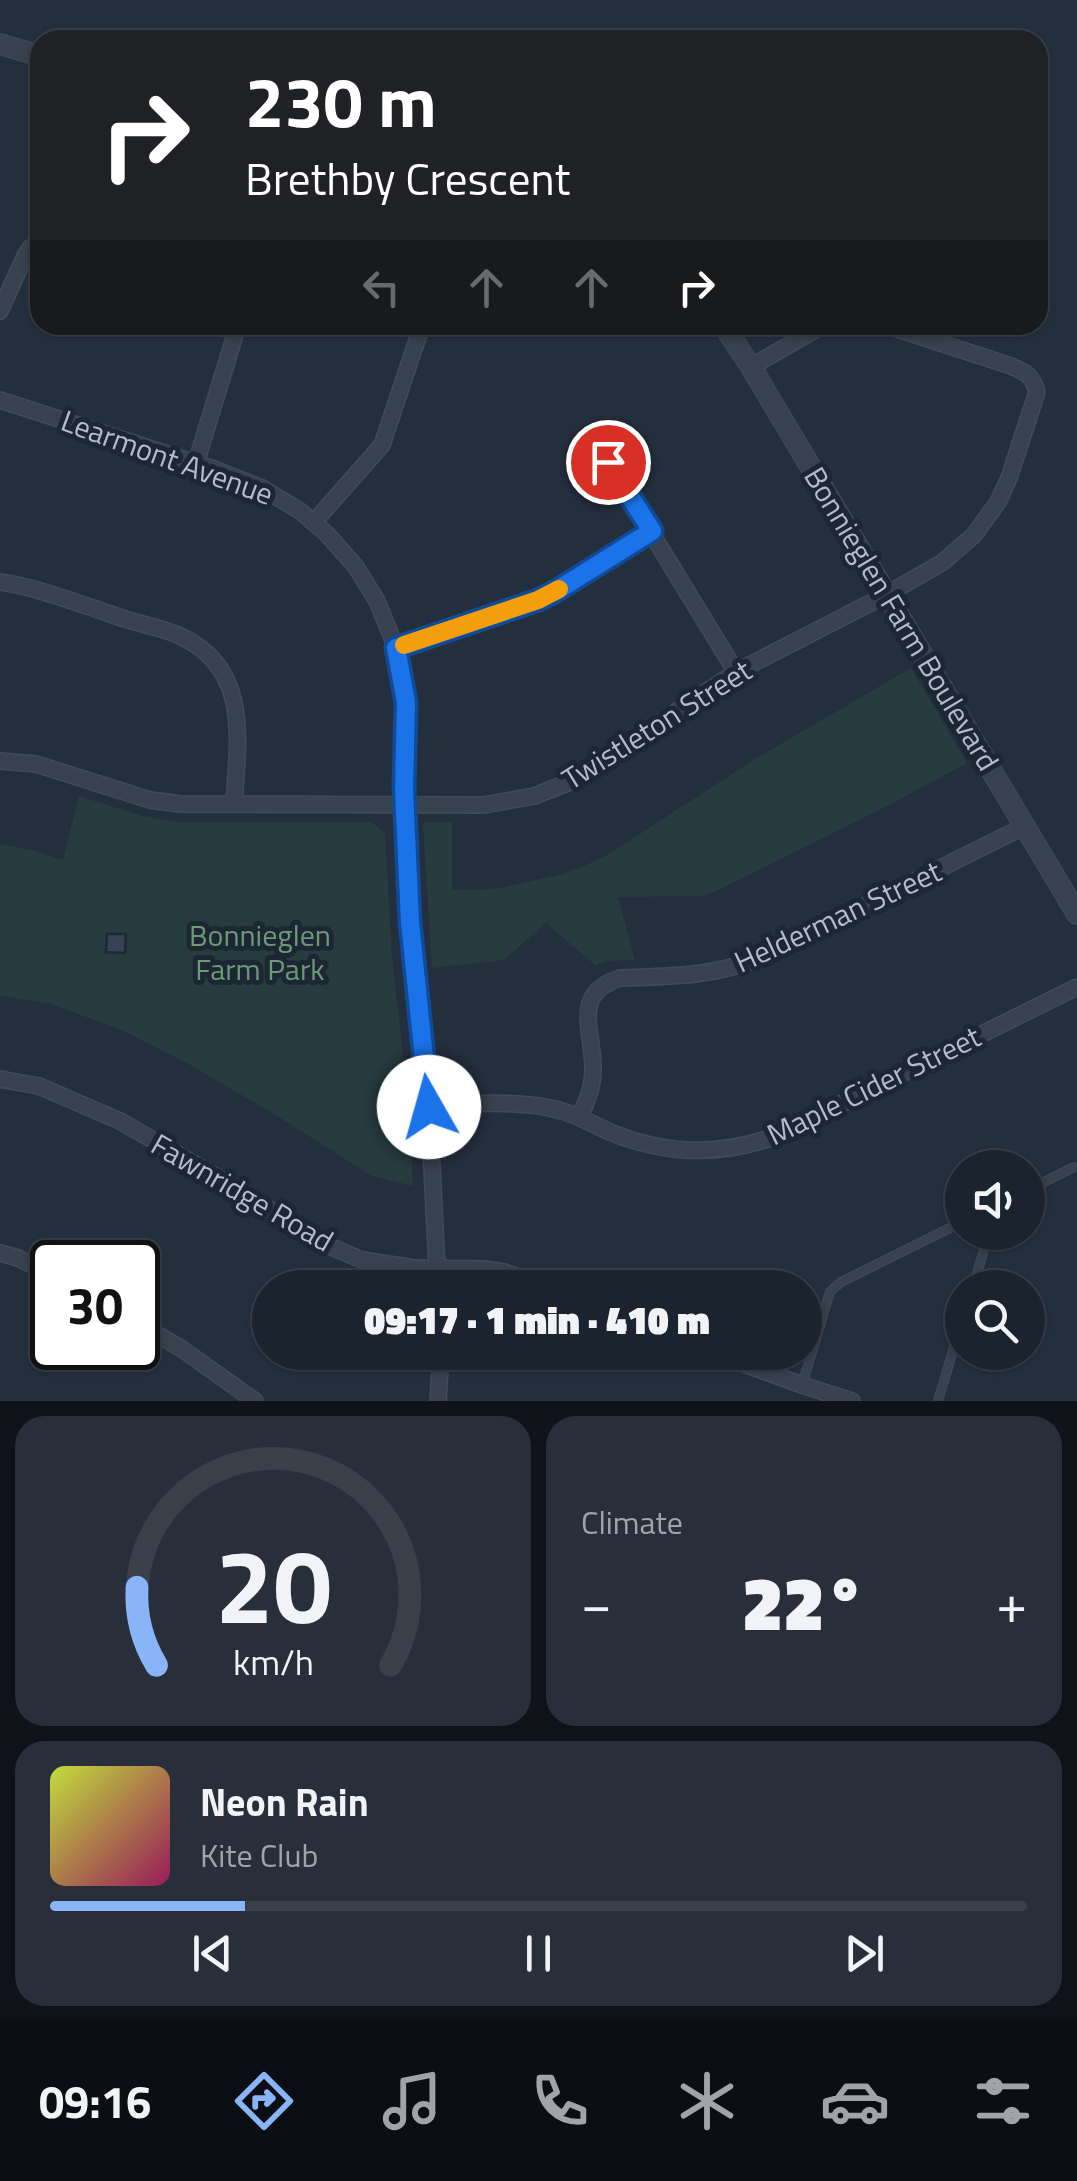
<!DOCTYPE html>
<html lang="en">
<head>
<meta charset="utf-8">
<style>
	:root { --surface:#1b232e; --page:#282f3a; --text:#f1f3f6; --muted:#a0a4aa; --line:#39404a; --accent:#8ab4f8 }
	body { margin:0; font-family:"Titillium Web",sans-serif; background:var(--page); color:var(--text); height:100vh; display:flex; flex-direction:column; font-size:38px; white-space:nowrap }
	* { box-sizing:border-box; margin:0 }
	p { font-size:32px; color:var(--muted) }
	.icon { flex:none; width:55px; height:55px; fill:none; stroke:currentColor; stroke-width:2; stroke-linecap:round; stroke-linejoin:round }
	.map { position:relative; height:1401px; overflow:hidden }
	.sheet { display:flex; flex-direction:column; gap:15px; padding:15px; background:#0f1319; flex:1 }
	.sheet>* { flex:none }
	.guide { position:absolute; left:30px; top:30px; width:1018px; height:305px; border-radius:30px; box-shadow:0 2px 8px #0004,0 0 0 2px var(--line); background:#202124; color:#fff; overflow:hidden }
	.controls { position:absolute; left:945px; top:1150px; display:grid; gap:20px }
	.controls a { display:grid; place-items:center; width:100px; height:100px; border-radius:50%; background:var(--surface); box-shadow:0 2px 8px #0004,0 0 0 2px var(--line); font-size:50px }
	.speed { position:absolute; left:30px; top:1240px; display:flex; gap:20px; font-size:50px; font-weight:700; text-align:center }
	.speed>* { display:grid; place-content:center; width:130px; height:130px; border-radius:50%; background:var(--surface); box-shadow:0 2px 8px #0004,0 0 0 2px var(--line); line-height:1 }
	.speed .limit { border:5px solid #111; border-radius:15px; background:#fff; color:#111 }
	.pin { position:absolute; display:grid; place-items:center; width:85px; height:85px; color:#fff; margin:-42px; border:5px solid #fff; border-radius:50%; box-shadow:0 2px 10px #0007 }
	.me { position:absolute; width:110px; margin:-55px; rotate:353deg; stroke-linejoin:round; filter:drop-shadow(0 0 8px #0008) }
	.turn { display:flex; align-items:center; gap:35px; height:210px; padding:0 50px; font-size:45px }
	.turn .icon { width:130px; height:130px; stroke-width:2.5 }
	.turn b { display:block; font-size:70px; line-height:85px }
	.lanes { display:flex; align-items:center; height:95px; padding:0 50px; background:#0003; justify-content:center; gap:50px; direction:ltr }
	.lanes .off { opacity:.35 }
	.big { font-size:75px; font-weight:800; line-height:1.1 }
	.sheet .tile { flex:1; display:flex; flex-direction:column; justify-content:center; gap:15px; min-width:0; padding:0 35px; border-radius:30px; background:var(--page) }
	.sheet .dial { align-items:center; gap:0 }
	.dial svg { height:260px; overflow:visible; fill:none; stroke:var(--line); stroke-width:7; stroke-linecap:round; text-anchor:middle }
	.dial text { fill:var(--text); stroke:none }
	.song { display:flex; align-items:center; gap:30px }
	.cover { width:120px; height:120px; border-radius:15px; background:linear-gradient(135deg,hsl(70 70% 55%),hsl(330 70% 35%)) }
	.played { height:10px; border-radius:5px; background:linear-gradient(90deg,var(--accent) 20%,var(--line) 20%) }
	.keys { display:flex; justify-content:space-around; direction:ltr }
	.heat { display:flex; justify-content:space-between; align-items:center; font-size:55px; direction:ltr }
	.sheet .tiles { flex:1; display:grid; gap:15px; grid-template-columns:1fr 1fr }
	.tile:last-child { grid-column:span 2 }
	.trip { position:absolute; left:252px; top:1270px; width:570px; height:100px; border-radius:50px; background:var(--surface); box-shadow:0 2px 8px #0004,0 0 0 2px var(--line); font-weight:800; line-height:100px; text-align:center }
	.tab-bar { display:flex; height:160px; justify-content:space-around; align-items:center; background:#0b0e12; color:var(--muted) }
	.tab-bar .icon { width:70px; height:70px }
	.tab-bar .on { color:var(--accent) }
	.tab-bar b { font-size:45px; color:var(--text) }
	.map>svg:first-child { display:block }
	.green { fill:#263c3f }
	.building { fill:#364354; stroke:#1f2835; stroke-width:2.5 }
	.lines { fill:none; stroke-linecap:round; stroke-linejoin:round }
	.service-casing { stroke:#414a57; stroke-width:10 }
	.minor-casing { stroke:#414a57; stroke-width:18 }
	.tertiary-casing { stroke:#414a57; stroke-width:22 }
	.service { stroke:#38414e; stroke-width:8 }
	.minor { stroke:#38414e; stroke-width:15 }
	.tertiary { stroke:#38414e; stroke-width:20 }
	.route-casing { stroke:#114b97; stroke-width:25 }
	.route { stroke:#1a73e8; stroke-width:18 }
	.slow { stroke:#f59e0b; stroke-width:18 }
	.labels { text-anchor:middle; stroke-width:10; stroke-linejoin:round; paint-order:stroke }
	.street-label { font-size:30px; fill:#b4bcc9; stroke:#1d2633 }
	.park-label { font-size:30px; fill:#6b9a76; stroke:#1d2633 }
</style>
</head>
<body>
<div class="map">
<svg width="1077" height="1401" viewBox="0 0 1077 1401">
	<rect width="100%" height="100%" fill="#242f3e"/>
	<g class="green">
		<polygon points="911,668 967,763 889,805 712,893 700,896 618,897 635,960 608,961 595,965 546,923 504,960 432,968 423,825 426,822 452,822 452,890 496,889 559,875 584,866 609,854 755,759"/>
		<polygon points="79,796 142,816 177,822 372,822 385,834 392,957 409,1110 413,1186 372,1176 274,1114 185,1062 122,1030 48,1003 0,996 0,844 32,850 63,860"/>
	</g>
	<polygon class="building" points="107,934 126,934 125,953 106,952"/>
	<g class="lines">
		<g class="service-casing">
			<g id="service">
				<polyline points="1028,1190 1074,1167"/>
				<polyline points="973,1288 989,1232"/>
				<polyline points="802,1385 830,1292 841,1282 962,1222"/>
				<polyline points="938,1401 962,1321"/>
			</g>
		</g>
		<g class="minor-casing">
			<g id="minor">
				<polyline points="0,311 25,256 30,248 40,242"/>
				<polyline points="751,367 823,325"/>
				<polyline points="0,400 211,468 262,488 300,511 327,534 356,567 377,601 396,648 407,702 404,790 409,922 429,1107 438,1288"/>
				<polyline points="581,451 608,462 736,672"/>
				<polyline points="196,463 238,325"/>
				<polyline points="314,522 382,445 422,325"/>
				<path d="M0 582C41 588 79 604 119 617 138 624 160 627 178 635 251 667 238 739 234 804"/>
				<polyline points="396,648 538,600 556,591 652,531"/>
				<path d="M0 761 36 764 150 800 180 804 484 805 534 796 570 782 736 672 886 595 943 562 974 535 998 502 1009 478 1037 392C1032 374 1025 372 1008 365L885 325"/>
				<polyline points="0,1079 39,1086 120,1121 248,1195 315,1240 362,1260 414,1268 484,1269 504,1272 550,1288"/>
				<path d="M429 1107C467 1103 507 1101 545 1107 570 1111 588 1122 610 1132 665 1155 721 1156 776 1136L1077 987"/>
				<path d="M580 1116C587 1102 593 1087 593 1071 594 1031 570 994 620 978 673 976 710 977 760 958L1025 826"/>
				<polyline points="0,1253 18,1258 52,1275"/>
				<polyline points="138,1323 182,1349 255,1401"/>
				<polyline points="712,1352 802,1385 852,1401"/>
				<polyline points="438,1401 441,1352"/>
			</g>
		</g>
		<g class="tertiary-casing">
			<g id="tertiary">
				<polyline points="0,44 40,56"/>
				<polyline points="723,325 751,367 1077,914"/>
			</g>
		</g>
		<use href="#service" class="service"/>
		<use href="#minor" class="minor"/>
		<use href="#tertiary" class="tertiary"/>
	</g>
	<g class="lines">
		<g class="route-casing">
			<polyline id="route" points="429,1107 410,922 404,790 406,702 396,648 538,600 556,591 652,531 608,462"/>
		</g>
		<use href="#route" class="route"/>
		<polyline class="slow" points="404,645 538,600 559,589"/>
	</g>
	<g class="labels">
		<g class="street-label">
			<text transform="translate(167 458) rotate(20)" y="10">Learmont Avenue</text>
			<text transform="translate(901 619) rotate(59)" y="10">Bonnieglen Farm Boulevard</text>
			<text transform="translate(657 725) rotate(-32)" y="10">Twistleton Street</text>
			<text transform="translate(838 917) rotate(-25)" y="10">Helderman Street</text>
			<text transform="translate(874 1086) rotate(-26)" y="10">Maple Cider Street</text>
			<text transform="translate(242 1193) rotate(30)" y="10">Fawnridge Road</text>
		</g>
		<g class="park-label">
			<text x="260" y="946">Bonnieglen<tspan x="260" dy="34">Farm Park</tspan></text>
		</g>
	</g>
</svg>
<div class="controls">
<a><svg class="icon" aria-label="sound" viewBox="0 0 24 24"><path d="M4 9h4l5-4v14l-5-4H4zM17 9q2 3 0 6"/></svg></a>
<a><svg class="icon" aria-label="search" viewBox="0 0 24 24"><circle cx="10" cy="10" r="6"/><path d="M15 15l6 6"/></svg></a>
</div>
<div class="speed"><div class="limit">30</div></div>
<div class="pin" style="left:608px;top:462px;background:#d93025"><svg class="icon" aria-label="arrive" viewBox="0 0 24 24"><path d="M6 21V4h12l-3 4 3 4H6"/></svg></div>
<svg class="me" style="left:429px;top:1107px" viewBox="-20 -20 40 40"><circle r="19" fill="#fff"/><path d="M0-13L10 11 0 6-10 11z" fill="#1a73e8"/></svg>
<div class="trip">09:17 · 1 min · 410 m</div>
<div class="guide">
<div class="turn"><svg class="icon" aria-label="right" viewBox="0 0 24 24"><path d="M7 20v-9h11M14 6l5 5-5 5"/></svg><div><b>230 m</b>Brethby Crescent</div></div>
<div class="lanes"><svg class="icon off" aria-label="left" viewBox="0 0 24 24"><path d="M17 20v-9H6M10 6l-5 5 5 5"/></svg><svg class="icon off" aria-label="ahead" viewBox="0 0 24 24"><path d="M12 20V5M6 11l6-6 6 6"/></svg><svg class="icon off" aria-label="ahead" viewBox="0 0 24 24"><path d="M12 20V5M6 11l6-6 6 6"/></svg><svg class="icon" aria-label="right" viewBox="0 0 24 24"><path d="M7 20v-9h11M14 6l5 5-5 5"/></svg></div>
</div>
</div>
<section class="sheet">
<div class="tiles">
<div class="tile dial"><svg viewBox="0 0 100 80">
<path d="M14 69A42 42 0 1 1 86 69"/>
<path d="M14 69A42 42 0 0 1 8 45" stroke="#8ab4f8"/>
<text x="50" y="56" font-size="32" font-weight="700">20</text>
<text x="50" y="72" font-size="11">km/h</text>
</svg></div>
<div class="tile"><p>Climate</p>
<div class="heat"><a>−</a><b class="big">22°</b><a>+</a></div>
</div>
<div class="tile">
<div class="song"><i class="cover"></i><div><b>Neon Rain</b><p>Kite Club</p></div></div>
<div class="played"></div>
<div class="keys"><svg class="icon" aria-label="previous" viewBox="0 0 24 24"><path d="M18 5L8 12l10 7zM5 5v14"/></svg><svg class="icon" aria-label="pause" viewBox="0 0 24 24"><path d="M8 5v14M16 5v14"/></svg><svg class="icon" aria-label="next" viewBox="0 0 24 24"><path d="M6 5l10 7-10 7zM19 5v14"/></svg></div>
</div>
</div>
</section>
<nav class="tab-bar">
<b>09:16</b>
<svg class="icon on" aria-label="directions" viewBox="0 0 24 24"><path d="M12 3l9 9-9 9-9-9zM9 14v-3h6M13 9l2 2-2 2"/></svg>
<svg class="icon" aria-label="music" viewBox="0 0 24 24"><path d="M9 18V5l10-2v13"/><circle cx="6" cy="18" r="3"/><circle cx="16" cy="16" r="3"/></svg>
<svg class="icon" aria-label="phone" viewBox="0 0 24 24"><path d="M5 4h4l2 5-3 2q2 4 5 5l2-3 5 2v4C11 20 4 13 5 4z"/></svg>
<svg class="icon" aria-label="climate" viewBox="0 0 24 24"><path d="M12 3v18M4 7l16 10M4 17L20 7"/></svg>
<svg class="icon" aria-label="car" viewBox="0 0 24 24"><path d="M5 17H2v-5l4-1 3-4h7l3 4 3 1v5h-3M9 17h6M6 11h13"/><circle cx="7" cy="17" r="2"/><circle cx="17" cy="17" r="2"/></svg>
<svg class="icon" aria-label="filters" viewBox="0 0 24 24"><path d="M4 7h16M4 17h16"/><circle cx="9" cy="7" r="2"/><circle cx="15" cy="17" r="2"/></svg>
</nav>
</body>
</html>
